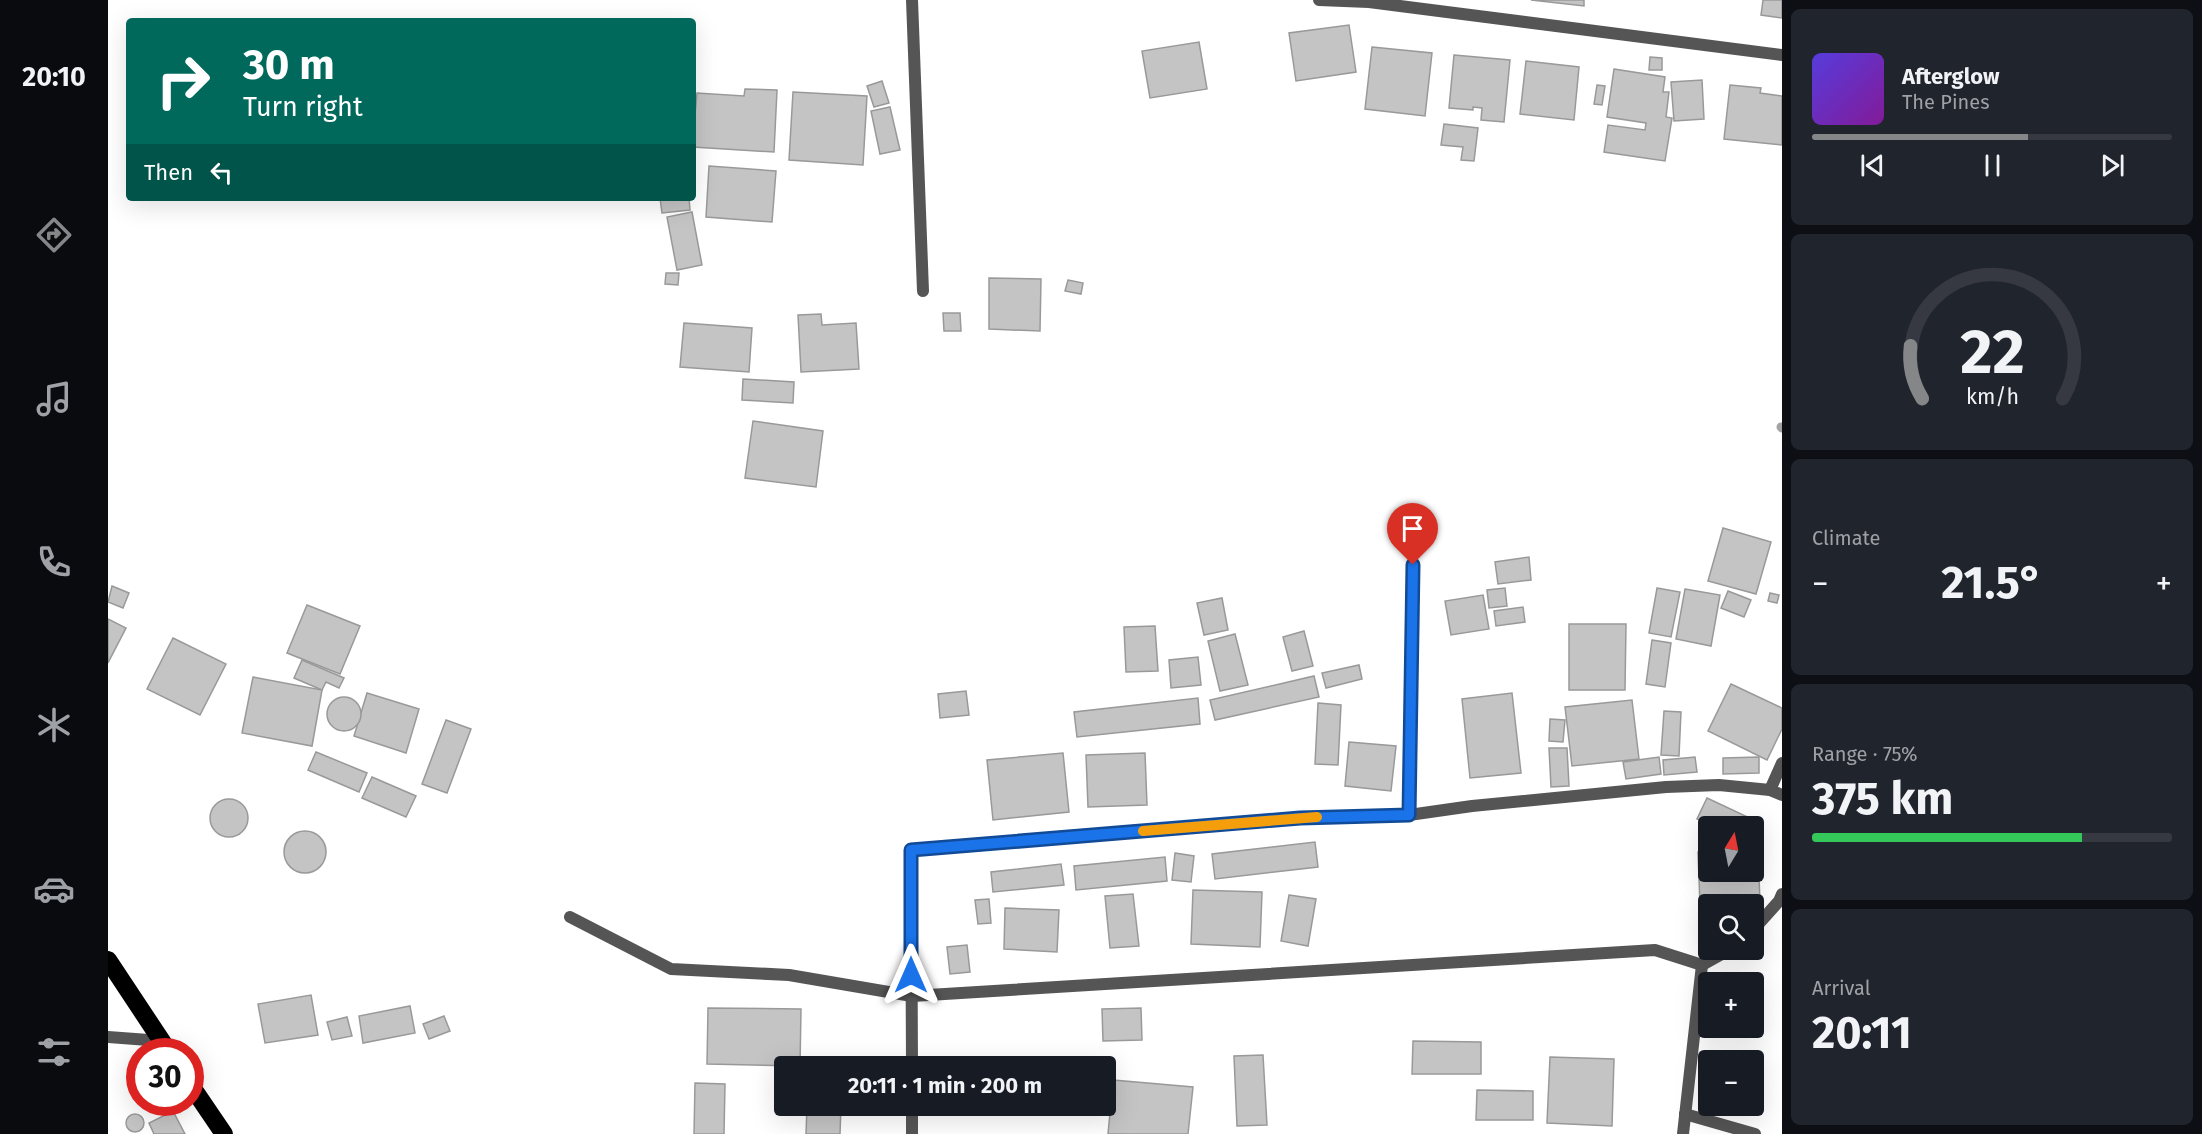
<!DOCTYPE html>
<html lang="en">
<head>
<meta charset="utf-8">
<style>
	:root { --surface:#171b24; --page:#20242c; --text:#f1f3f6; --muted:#9ea1a6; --line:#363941; --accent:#858687 }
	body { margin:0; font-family:"Fira Sans",sans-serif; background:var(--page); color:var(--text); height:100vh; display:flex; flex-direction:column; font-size:22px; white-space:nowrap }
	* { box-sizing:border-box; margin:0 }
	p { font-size:20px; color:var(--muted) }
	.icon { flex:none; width:33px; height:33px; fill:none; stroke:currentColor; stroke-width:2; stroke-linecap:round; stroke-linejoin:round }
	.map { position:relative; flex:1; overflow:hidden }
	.side { display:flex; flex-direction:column; gap:9px; padding:9px; background:#0d0f14; width:420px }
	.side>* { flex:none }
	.hud { position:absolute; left:18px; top:18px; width:570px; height:183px; border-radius:6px; box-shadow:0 6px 24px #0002; background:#00695c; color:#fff; overflow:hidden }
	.needle { width:39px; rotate:10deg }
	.controls { position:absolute; left:1590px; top:816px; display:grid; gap:12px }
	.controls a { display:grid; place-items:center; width:66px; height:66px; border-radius:6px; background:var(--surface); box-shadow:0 6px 24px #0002; font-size:30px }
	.speed { position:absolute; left:18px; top:1038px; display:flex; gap:12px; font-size:30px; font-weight:700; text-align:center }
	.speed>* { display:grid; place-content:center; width:78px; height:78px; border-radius:50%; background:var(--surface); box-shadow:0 6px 24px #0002; line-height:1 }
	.speed .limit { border:9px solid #d22; background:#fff; color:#111 }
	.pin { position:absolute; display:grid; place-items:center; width:51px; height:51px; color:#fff; margin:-62px -26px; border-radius:50% 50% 50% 0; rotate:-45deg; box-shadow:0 0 6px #0007 }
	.pin .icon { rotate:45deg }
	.me { position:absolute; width:66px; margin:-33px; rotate:0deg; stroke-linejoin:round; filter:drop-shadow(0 0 4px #0008) }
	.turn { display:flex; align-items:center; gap:21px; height:126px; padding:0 18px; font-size:27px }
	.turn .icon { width:78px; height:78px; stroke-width:2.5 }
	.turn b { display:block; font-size:42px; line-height:51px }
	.then { display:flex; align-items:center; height:57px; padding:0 18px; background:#0003; gap:12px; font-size:22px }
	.big { font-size:45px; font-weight:700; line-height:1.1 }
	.side .widget { flex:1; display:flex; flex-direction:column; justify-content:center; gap:9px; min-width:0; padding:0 21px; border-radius:9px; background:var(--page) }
	.side .dial { align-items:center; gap:0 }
	.dial svg { height:156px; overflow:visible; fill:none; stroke:var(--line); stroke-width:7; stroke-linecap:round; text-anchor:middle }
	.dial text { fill:var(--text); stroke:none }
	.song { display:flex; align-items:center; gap:18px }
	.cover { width:72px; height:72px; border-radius:9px; background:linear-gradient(135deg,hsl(250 70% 55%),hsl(290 70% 35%)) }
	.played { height:6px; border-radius:3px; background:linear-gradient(90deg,var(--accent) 60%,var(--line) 60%) }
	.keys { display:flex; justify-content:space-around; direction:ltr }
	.heat { display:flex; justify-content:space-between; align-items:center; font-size:33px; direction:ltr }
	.charge { height:9px; border-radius:4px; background:linear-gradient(90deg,#34c759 75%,var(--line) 0) }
	.trip { position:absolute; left:666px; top:1056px; width:342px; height:60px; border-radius:6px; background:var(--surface); box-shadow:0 6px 24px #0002; font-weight:700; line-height:60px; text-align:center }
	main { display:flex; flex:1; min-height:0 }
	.menu { display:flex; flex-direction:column; width:108px; justify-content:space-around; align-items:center; background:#090b0e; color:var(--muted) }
	.menu .icon { width:42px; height:42px }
	.menu .selected { color:var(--accent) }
	.menu b { font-size:27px; color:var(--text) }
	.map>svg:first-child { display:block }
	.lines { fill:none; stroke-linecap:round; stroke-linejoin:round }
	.stream { stroke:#a3a3a3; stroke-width:9 }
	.building { fill:#c4c4c4; stroke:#999; stroke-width:1.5 }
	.street { stroke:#555; stroke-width:12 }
	.highway { stroke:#000; stroke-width:18 }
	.route-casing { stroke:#114b97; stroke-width:15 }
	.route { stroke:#1a73e8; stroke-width:10 }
	.slow { stroke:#f59e0b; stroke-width:10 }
</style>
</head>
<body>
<main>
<nav class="menu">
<b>20:10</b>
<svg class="icon selected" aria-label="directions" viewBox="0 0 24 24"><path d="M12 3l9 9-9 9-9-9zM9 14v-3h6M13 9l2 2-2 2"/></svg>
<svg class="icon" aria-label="music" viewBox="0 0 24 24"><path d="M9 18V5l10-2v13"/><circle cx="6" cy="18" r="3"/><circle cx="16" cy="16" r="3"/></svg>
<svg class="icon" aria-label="phone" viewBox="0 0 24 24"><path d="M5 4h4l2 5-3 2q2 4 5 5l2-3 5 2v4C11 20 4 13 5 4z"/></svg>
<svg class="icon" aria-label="climate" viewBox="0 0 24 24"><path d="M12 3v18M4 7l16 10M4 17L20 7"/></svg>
<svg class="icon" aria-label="car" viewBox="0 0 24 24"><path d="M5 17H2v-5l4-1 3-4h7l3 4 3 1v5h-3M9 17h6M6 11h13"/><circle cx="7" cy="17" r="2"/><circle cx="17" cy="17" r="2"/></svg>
<svg class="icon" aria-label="filters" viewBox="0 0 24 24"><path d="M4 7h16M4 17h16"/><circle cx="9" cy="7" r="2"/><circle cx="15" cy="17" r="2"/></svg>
</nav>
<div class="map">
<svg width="1674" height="1134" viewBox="0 0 1674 1134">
	<rect width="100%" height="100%" fill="#fff"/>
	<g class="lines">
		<polyline class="stream" points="1673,427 1674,428"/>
	</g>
	<g class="building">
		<polygon points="1423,0 1476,0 1476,6"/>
		<polygon points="1655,0 1674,0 1674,18 1653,15"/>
		<polygon points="1241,25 1248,72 1188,81 1181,33"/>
		<polygon points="1091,42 1099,89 1042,98 1034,51"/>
		<polygon points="1264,47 1324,53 1317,116 1257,109"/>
		<polygon points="1346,55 1402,60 1396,122 1373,120 1374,108 1365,107 1365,110 1341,108"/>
		<polygon points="1542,57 1554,58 1554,70 1541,70"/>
		<polygon points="1418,61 1471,67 1466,120 1412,114"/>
		<polygon points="1506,69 1557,77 1555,92 1561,92 1558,117 1564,118 1557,161 1496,152 1500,125 1537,130 1538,123 1499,117"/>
		<polygon points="1594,80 1596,119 1566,121 1563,82"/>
		<polygon points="774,81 781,103 766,107 759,86"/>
		<polygon points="1489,85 1497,86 1494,105 1486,104"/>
		<polygon points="1622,85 1653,88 1652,93 1674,96 1674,145 1616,139"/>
		<polygon points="637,89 669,90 666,152 585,147 585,115 587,115 589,93 636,96"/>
		<polygon points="685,92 759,96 755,165 681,160"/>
		<polygon points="782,107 792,150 772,154 763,111"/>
		<polygon points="1336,124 1370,128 1366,161 1353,160 1355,147 1333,145"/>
		<polygon points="601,166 668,171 664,222 598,217"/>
		<polygon points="552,198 581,198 582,210 554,213"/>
		<polygon points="584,212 594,265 569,270 559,217"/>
		<polygon points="558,273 571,273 570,285 557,284"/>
		<polygon points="881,278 933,279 932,331 881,329"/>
		<polygon points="960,280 975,283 973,294 957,291"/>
		<polygon points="835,313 852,313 853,331 836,331"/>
		<polygon points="713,314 714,325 748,323 751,369 693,372 690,315"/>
		<polygon points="576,323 644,328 641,372 572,367"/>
		<polygon points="635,379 686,382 685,403 634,400"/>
		<polygon points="645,421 715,431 708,487 637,478"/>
		<polygon points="1615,528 1663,542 1648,594 1600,581"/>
		<polygon points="1421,557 1423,580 1390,584 1387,562"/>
		<polygon points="4,586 21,593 15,608 0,602"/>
		<polygon points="1397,588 1399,606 1381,608 1379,590"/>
		<polygon points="1549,588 1572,592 1563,637 1541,633"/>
		<polygon points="1577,589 1612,595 1603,646 1568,639"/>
		<polygon points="1620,591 1643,600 1636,617 1613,608"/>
		<polygon points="1662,593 1671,595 1669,603 1660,601"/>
		<polygon points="1375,595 1381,629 1343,635 1337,601"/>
		<polygon points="1114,598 1120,630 1096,635 1089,603"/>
		<polygon points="199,605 252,626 232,674 179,653"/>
		<polygon points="1415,607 1417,622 1388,626 1386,611"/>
		<polygon points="0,619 18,628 0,663"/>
		<polygon points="1461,624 1518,624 1517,690 1461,690"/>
		<polygon points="1047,626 1050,671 1018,672 1016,627"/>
		<polygon points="1196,631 1205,666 1184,671 1175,637"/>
		<polygon points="1127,634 1140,685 1112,691 1100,641"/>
		<polygon points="65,638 118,664 92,715 39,689"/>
		<polygon points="1544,640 1563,643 1557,687 1538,684"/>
		<polygon points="1090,657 1093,685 1063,688 1061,660"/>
		<polygon points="194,660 236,678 231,688 218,682 214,690 186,678"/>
		<polygon points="1251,665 1254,679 1218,688 1214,673"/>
		<polygon points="1206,676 1211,697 1107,720 1102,700"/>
		<polygon points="145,677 214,690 204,746 134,733"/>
		<polygon points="1623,684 1674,708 1674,729 1659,760 1600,731"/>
		<polygon points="858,691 861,715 832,718 830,694"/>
		<polygon points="259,693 311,709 298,753 246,736"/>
		<polygon points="1404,693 1413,773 1362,778 1354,699"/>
		<circle cx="236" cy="714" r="17"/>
		<polygon points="1090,698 1092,724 969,737 966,712"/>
		<polygon points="1524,700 1531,759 1464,766 1457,707"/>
		<polygon points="1210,703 1233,705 1230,765 1207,764"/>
		<polygon points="1556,711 1573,712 1571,756 1553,755"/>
		<polygon points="1442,719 1457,720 1455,742 1441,741"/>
		<polygon points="338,720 363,729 339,793 314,784"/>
		<polygon points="1241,742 1288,746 1283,791 1237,786"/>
		<polygon points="1441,748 1459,748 1461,786 1443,787"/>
		<polygon points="208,752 259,773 251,792 200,770"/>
		<polygon points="955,753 961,812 885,820 879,760"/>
		<polygon points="1037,753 1039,805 980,807 978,755"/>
		<polygon points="1551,757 1553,774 1518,779 1515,762"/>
		<polygon points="1587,757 1589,772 1556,775 1555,760"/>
		<polygon points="1651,757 1651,773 1615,774 1615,758"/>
		<polygon points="264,777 308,796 298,817 254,798"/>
		<polygon points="1599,798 1646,820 1643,826 1604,826 1589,819"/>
		<circle cx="121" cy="818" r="19"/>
		<circle cx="197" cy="852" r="21"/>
		<polygon points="1207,842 1210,867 1107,879 1104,854"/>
		<polygon points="1646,850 1650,850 1652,903 1592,905 1590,852 1600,851 1600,872 1646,872"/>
		<polygon points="1067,853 1086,856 1083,882 1064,880"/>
		<polygon points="1057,857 1059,881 968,890 966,866"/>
		<polygon points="953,864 956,885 885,892 883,872"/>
		<polygon points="1085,890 1154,892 1152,947 1083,944"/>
		<polygon points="1025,894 1031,946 1002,948 997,896"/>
		<polygon points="1181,895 1208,899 1200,946 1173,941"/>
		<polygon points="881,899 883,923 870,924 867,900"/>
		<polygon points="897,908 951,910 949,952 896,949"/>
		<polygon points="859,945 862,972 842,974 839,947"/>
		<polygon points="203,995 210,1035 157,1043 150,1004"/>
		<polygon points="302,1006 307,1033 255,1043 251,1016"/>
		<polygon points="600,1008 693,1009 692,1066 599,1064"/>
		<polygon points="1033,1008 1034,1040 995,1041 994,1009"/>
		<polygon points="336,1016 342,1031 321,1039 315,1024"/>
		<polygon points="239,1017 244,1036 224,1040 219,1022"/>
		<polygon points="1305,1041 1373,1042 1373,1074 1304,1074"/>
		<polygon points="1155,1055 1159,1125 1129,1126 1126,1056"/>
		<polygon points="1442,1057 1506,1059 1504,1126 1439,1123"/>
		<polygon points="32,1077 32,1096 27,1098 21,1081"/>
		<polygon points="1005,1080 1085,1087 1080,1134 1000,1134"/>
		<polygon points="587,1083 617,1084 616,1134 586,1134"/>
		<polygon points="1369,1090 1425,1091 1425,1120 1368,1120"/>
		<polygon points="699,1106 733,1106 732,1134 698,1134"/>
		<polygon points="65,1111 77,1134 46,1134 41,1123"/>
		<circle cx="27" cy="1123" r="9"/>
	</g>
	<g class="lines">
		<g class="street">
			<polyline points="804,0 815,291"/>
			<polyline points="1211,0 1261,2 1674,55"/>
			<polyline points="1662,790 1674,763"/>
			<polyline points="1301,815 1305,565"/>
			<polyline points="462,917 563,969 681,975 804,996 1547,950 1594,965 1621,950"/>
			<polyline points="1646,929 1671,901 1674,894"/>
			<polyline points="0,1037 54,1041"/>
			<polyline points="804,1066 803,850 1192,818 1301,815 1364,806 1558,787 1611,785 1662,790 1674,795"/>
			<polyline points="804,1106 804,1134"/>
			<polyline points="1577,1114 1647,1134"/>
			<polyline points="1575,1134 1594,965"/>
		</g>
		<g class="highway">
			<polyline points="0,960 61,1052"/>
			<polyline points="82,1084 116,1134"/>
		</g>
	</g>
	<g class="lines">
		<g class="route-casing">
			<polyline id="route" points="803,975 803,850 1192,818 1301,815 1305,565"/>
		</g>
		<use href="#route" class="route"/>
		<polyline class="slow" points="1035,831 1209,817"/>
	</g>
</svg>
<div class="controls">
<a><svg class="needle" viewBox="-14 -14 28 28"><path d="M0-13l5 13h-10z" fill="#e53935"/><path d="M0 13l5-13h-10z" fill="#9ea1a6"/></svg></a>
<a><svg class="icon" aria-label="search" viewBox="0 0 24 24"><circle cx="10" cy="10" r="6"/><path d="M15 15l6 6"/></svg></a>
<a>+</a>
<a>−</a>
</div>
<div class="speed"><div class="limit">30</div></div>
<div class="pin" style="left:1305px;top:565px;background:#d93025"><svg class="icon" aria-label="arrive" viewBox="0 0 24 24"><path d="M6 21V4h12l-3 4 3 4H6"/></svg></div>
<svg class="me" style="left:803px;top:975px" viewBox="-20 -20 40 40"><path d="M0-17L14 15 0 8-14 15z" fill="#1a73e8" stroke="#fff" stroke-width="4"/></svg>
<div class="trip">20:11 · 1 min · 200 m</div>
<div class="hud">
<div class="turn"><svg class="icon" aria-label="right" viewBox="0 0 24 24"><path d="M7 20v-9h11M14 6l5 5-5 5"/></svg><div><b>30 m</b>Turn right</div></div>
<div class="then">Then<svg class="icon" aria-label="left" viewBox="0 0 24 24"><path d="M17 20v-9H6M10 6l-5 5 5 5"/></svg></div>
</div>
</div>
<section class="side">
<div class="widget">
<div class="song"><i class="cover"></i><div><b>Afterglow</b><p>The Pines</p></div></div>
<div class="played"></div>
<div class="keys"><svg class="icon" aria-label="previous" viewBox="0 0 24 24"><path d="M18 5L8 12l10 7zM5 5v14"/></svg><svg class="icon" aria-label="pause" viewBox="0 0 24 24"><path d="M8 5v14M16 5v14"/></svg><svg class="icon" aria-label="next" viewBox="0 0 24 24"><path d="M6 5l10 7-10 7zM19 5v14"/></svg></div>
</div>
<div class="widget dial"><svg viewBox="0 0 100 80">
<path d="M14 69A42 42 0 1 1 86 69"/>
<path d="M14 69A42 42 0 0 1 8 42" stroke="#858687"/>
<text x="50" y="56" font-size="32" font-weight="700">22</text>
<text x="50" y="72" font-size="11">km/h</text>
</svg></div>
<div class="widget"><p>Climate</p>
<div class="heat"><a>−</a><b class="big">21.5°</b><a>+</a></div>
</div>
<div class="widget"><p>Range · 75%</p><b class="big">375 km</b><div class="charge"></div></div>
<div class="widget"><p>Arrival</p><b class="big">20:11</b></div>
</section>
</main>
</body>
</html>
